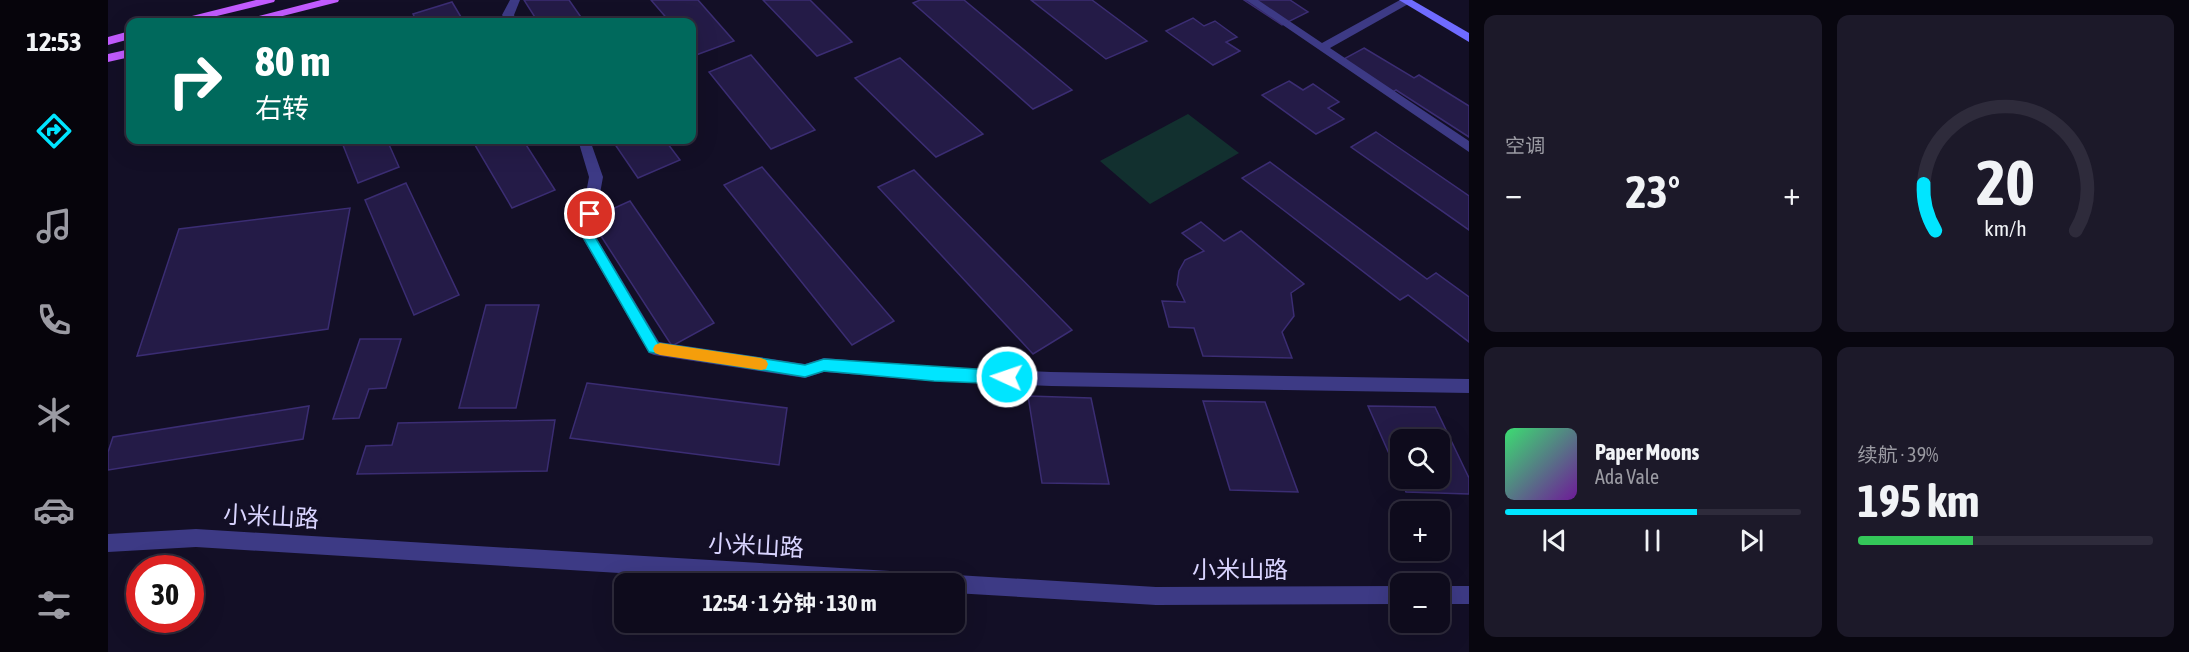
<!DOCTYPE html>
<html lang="zh">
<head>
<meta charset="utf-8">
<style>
	:root { --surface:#0e0b1c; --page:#1c1929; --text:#f1f3f6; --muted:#9b9ba3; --line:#2e2b3b; --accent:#00e5ff }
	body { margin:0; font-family:"Asap Condensed","Noto Sans SC",sans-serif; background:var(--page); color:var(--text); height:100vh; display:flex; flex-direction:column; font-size:22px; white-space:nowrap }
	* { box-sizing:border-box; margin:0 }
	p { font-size:20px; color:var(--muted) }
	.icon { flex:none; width:33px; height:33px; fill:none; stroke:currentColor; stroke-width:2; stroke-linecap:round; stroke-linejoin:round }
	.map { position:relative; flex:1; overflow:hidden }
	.side { display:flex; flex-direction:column; gap:15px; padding:15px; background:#08060f; width:720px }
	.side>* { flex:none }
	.banner { position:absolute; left:18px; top:18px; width:570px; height:126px; border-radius:12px; box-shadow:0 6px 24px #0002,0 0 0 2px var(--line); background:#00695c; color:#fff; overflow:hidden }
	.fabs { position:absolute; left:1282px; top:429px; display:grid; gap:12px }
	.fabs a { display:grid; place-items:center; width:60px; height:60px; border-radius:12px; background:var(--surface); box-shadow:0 6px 24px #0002,0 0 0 2px var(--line); font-size:30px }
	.speed { position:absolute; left:18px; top:555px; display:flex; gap:12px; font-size:30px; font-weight:700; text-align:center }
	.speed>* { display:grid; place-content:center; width:78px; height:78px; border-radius:50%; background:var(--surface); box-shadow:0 6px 24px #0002,0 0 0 2px var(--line); line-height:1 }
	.speed .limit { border:9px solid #d22; background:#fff; color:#111 }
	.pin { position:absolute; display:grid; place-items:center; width:51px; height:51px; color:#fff; margin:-26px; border:3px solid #fff; border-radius:50%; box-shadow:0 2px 6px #0007 }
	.me { position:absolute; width:66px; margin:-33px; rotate:273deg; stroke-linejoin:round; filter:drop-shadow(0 0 4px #0008) }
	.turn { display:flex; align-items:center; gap:21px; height:126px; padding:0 30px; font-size:27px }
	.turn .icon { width:78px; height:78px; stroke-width:2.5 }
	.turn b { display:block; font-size:42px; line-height:51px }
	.big { font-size:45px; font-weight:700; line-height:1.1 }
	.side .widget { flex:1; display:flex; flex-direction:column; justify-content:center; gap:9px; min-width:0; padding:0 21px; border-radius:12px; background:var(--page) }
	.side .dial { align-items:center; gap:0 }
	.dial svg { height:156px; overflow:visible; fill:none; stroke:var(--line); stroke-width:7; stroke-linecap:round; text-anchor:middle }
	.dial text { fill:var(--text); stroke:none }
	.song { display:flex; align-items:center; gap:18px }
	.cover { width:72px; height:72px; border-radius:9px; background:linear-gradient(135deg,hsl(140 70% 55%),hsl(280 70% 35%)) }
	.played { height:6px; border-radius:3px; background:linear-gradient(90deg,var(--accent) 65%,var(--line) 65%) }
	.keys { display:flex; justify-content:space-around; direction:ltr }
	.heat { display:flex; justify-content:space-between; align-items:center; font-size:33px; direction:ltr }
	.charge { height:9px; border-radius:4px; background:linear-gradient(90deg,#34c759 39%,var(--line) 0) }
	.side .tiles { flex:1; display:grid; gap:15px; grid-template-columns:repeat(2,1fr) }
	.trip { position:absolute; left:506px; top:573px; width:351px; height:60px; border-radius:12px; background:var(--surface); box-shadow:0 6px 24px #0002,0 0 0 2px var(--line); font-weight:700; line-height:60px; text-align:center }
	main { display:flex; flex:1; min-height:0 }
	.menu { display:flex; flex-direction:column; width:108px; justify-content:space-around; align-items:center; background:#06040b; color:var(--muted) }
	.menu .icon { width:42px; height:42px }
	.menu .selected { color:var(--accent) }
	.menu b { font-size:27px; color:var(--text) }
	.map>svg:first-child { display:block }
	.green { fill:#12302f }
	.building { fill:#241b47; stroke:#3b2d73; stroke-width:1.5; fill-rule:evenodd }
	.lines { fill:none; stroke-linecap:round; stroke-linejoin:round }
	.minor { fill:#3d3a85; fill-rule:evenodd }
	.tertiary { fill:#3d3a85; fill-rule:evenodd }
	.secondary { fill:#6f6bff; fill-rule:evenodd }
	.primary { fill:#c25bff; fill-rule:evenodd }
	.route { fill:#00e5ff; stroke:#0095a6; stroke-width:1.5 }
	.slow { fill:#f59e0b }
	.labels { text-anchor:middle; stroke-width:6; stroke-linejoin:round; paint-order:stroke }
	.near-street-label { font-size:24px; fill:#d9d4ff; stroke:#130f26 }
</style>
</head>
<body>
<main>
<nav class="menu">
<b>12:53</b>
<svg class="icon selected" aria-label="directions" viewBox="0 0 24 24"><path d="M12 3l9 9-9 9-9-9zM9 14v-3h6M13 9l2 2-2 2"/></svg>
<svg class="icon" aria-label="music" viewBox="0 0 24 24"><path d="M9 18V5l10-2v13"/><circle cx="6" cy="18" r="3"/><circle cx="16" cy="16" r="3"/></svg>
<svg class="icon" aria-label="phone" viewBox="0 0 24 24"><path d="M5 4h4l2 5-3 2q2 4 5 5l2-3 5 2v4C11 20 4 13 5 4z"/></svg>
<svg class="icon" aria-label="climate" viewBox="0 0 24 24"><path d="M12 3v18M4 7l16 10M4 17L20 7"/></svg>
<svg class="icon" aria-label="car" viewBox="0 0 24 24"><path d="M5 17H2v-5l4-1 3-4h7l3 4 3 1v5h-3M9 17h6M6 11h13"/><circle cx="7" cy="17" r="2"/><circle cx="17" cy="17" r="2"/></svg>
<svg class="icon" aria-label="filters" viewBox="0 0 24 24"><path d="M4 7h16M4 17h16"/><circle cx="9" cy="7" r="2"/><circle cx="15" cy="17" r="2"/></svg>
</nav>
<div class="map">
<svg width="1361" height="652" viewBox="0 0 1361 652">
	<rect width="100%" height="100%" fill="#130f26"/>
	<polygon class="green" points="1080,114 1131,153 1042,204 992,161"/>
	<g class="building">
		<polygon points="416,0 461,0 475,20 467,22 430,22"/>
		<polygon points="543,0 590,0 626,41 588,55 584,49 584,22 562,22"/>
		<polygon points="655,0 702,0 744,42 709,56"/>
		<polygon points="812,0 856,0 964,90 925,109 805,3"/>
		<polygon points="923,0 984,0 1039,41 998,59"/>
		<polygon points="1136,0 1182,0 1200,12 1174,25"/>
		<polygon points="344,2 356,22 309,22 305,14"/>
		<polygon points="1085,18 1096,26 1107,21 1129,37 1118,42 1132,51 1105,65 1058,31"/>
		<polygon points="1256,48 1306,78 1311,75 1361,106 1361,137 1288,90 1283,93 1232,61"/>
		<polygon points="643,55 707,130 663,149 601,72"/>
		<polygon points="792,58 875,134 828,157 747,78"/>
		<polygon points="1181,81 1195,90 1205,84 1231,102 1220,108 1236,119 1208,134 1154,95"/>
		<polygon points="1268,132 1361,196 1361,230 1243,147"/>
		<polygon points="233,140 279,140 291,167 250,183"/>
		<polygon points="364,140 415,140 447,190 404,208"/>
		<polygon points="504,140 557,140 572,160 530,178"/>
		<polygon points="1162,162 1319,279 1328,273 1361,297 1361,342 1300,295 1292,300 1134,178"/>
		<polygon points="654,167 786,321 744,345 616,185"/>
		<polygon points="806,170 964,330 925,354 770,187"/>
		<polygon points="298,183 351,295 306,315 257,200"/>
		<polygon points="522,201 606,323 564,346 482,219"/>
		<polygon points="242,208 220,329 29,356 71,229"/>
		<polygon points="1093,222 1116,241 1133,231 1196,284 1183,293 1186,316 1174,332 1184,358 1095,356 1086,328 1061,327 1054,301 1077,302 1069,285 1071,271 1077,260 1096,251 1074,233"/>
		<polygon points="378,305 431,305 408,408 351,408"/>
		<polygon points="252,339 293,339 278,388 261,389 251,418 225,419"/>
		<polygon points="479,383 679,408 671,465 462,438"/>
		<polygon points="920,396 983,398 1001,484 934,483"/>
		<polygon points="1095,401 1157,402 1190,492 1122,490"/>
		<polygon points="201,406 195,439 0,470 0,452 5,437"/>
		<path d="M1260 406 1327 407 1361 478V494L1298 492ZM1293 440H1332V478H1293Z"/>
		<polygon points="447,420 439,471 249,474 258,446 284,445 290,423"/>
	</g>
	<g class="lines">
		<g class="minor">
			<polygon points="402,0 412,0 406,15 409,22 399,22 394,15"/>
			<polygon points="1138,0 1150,0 1214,43 1292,0 1303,0 1302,3 1222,48 1361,141 1361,152"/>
			<polygon points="470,140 482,140 495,177 485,232 551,342 697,364 716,358 826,367 943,372 1361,379 1361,393 943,386 826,381 716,372 697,378 546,355 541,353 471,232 481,177"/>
		</g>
		<g class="tertiary">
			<polygon points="88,529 1048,587 1293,586 1293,604 1048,605 846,593 846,584 691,584 88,547 0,552 0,534"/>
			<rect x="1332" y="586" width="29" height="18"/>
		</g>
		<polygon class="secondary" points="1291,0 1304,0 1361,33 1361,42"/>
		<g class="primary">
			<polygon points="148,0 167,0 166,2 84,22 66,22 68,20"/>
			<polygon points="213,0 231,0 230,2 151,22 133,22 135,20"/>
			<polygon points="22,31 22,39 0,45 0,37"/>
			<polygon points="22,49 22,57 0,62 0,54"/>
		</g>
	</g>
	<polygon class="route" points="482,209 488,214 484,232 550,343 697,365 716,359 899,371 904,373 906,377 904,382 899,384 826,381 716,371 697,377 541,352 472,232 475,214"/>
	<polygon class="slow" points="552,343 653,358 658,360 660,364 658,369 653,370 552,355 547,353 545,349 547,345"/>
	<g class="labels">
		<g class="near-street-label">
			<text transform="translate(163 517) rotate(3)" y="8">小米山路</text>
			<text transform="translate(648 546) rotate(3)" y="8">小米山路</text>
			<text x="1132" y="578">小米山路</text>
		</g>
	</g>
</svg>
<div class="fabs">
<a><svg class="icon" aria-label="search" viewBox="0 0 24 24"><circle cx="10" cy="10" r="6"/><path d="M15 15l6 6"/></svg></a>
<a>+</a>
<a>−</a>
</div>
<div class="speed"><div class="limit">30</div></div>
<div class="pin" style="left:482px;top:214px;background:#d93025"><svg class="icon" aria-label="arrive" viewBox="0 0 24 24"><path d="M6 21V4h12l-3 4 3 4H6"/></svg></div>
<svg class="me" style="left:899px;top:377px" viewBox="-20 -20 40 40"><circle r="17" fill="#00e5ff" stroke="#fff" stroke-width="3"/><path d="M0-11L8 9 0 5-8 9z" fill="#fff"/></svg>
<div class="trip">12:54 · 1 分钟 · 130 m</div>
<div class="banner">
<div class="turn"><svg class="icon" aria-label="right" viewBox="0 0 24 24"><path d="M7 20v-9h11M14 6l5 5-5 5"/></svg><div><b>80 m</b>右转</div></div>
</div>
</div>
<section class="side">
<div class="tiles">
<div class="widget"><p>空调</p>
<div class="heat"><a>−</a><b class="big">23°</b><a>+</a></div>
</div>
<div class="widget dial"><svg viewBox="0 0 100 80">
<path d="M14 69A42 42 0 1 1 86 69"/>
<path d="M14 69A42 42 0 0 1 8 45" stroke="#00e5ff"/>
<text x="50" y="56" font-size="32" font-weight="700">20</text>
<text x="50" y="72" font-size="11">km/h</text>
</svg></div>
<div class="widget">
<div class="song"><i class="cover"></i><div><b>Paper Moons</b><p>Ada Vale</p></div></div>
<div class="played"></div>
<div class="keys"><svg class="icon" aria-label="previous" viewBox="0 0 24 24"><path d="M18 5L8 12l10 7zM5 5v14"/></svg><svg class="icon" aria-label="pause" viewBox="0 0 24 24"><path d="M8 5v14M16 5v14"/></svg><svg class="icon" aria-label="next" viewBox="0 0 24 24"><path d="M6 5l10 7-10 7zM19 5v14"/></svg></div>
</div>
<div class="widget"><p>续航 · 39%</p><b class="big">195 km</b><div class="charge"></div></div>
</div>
</section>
</main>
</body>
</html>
